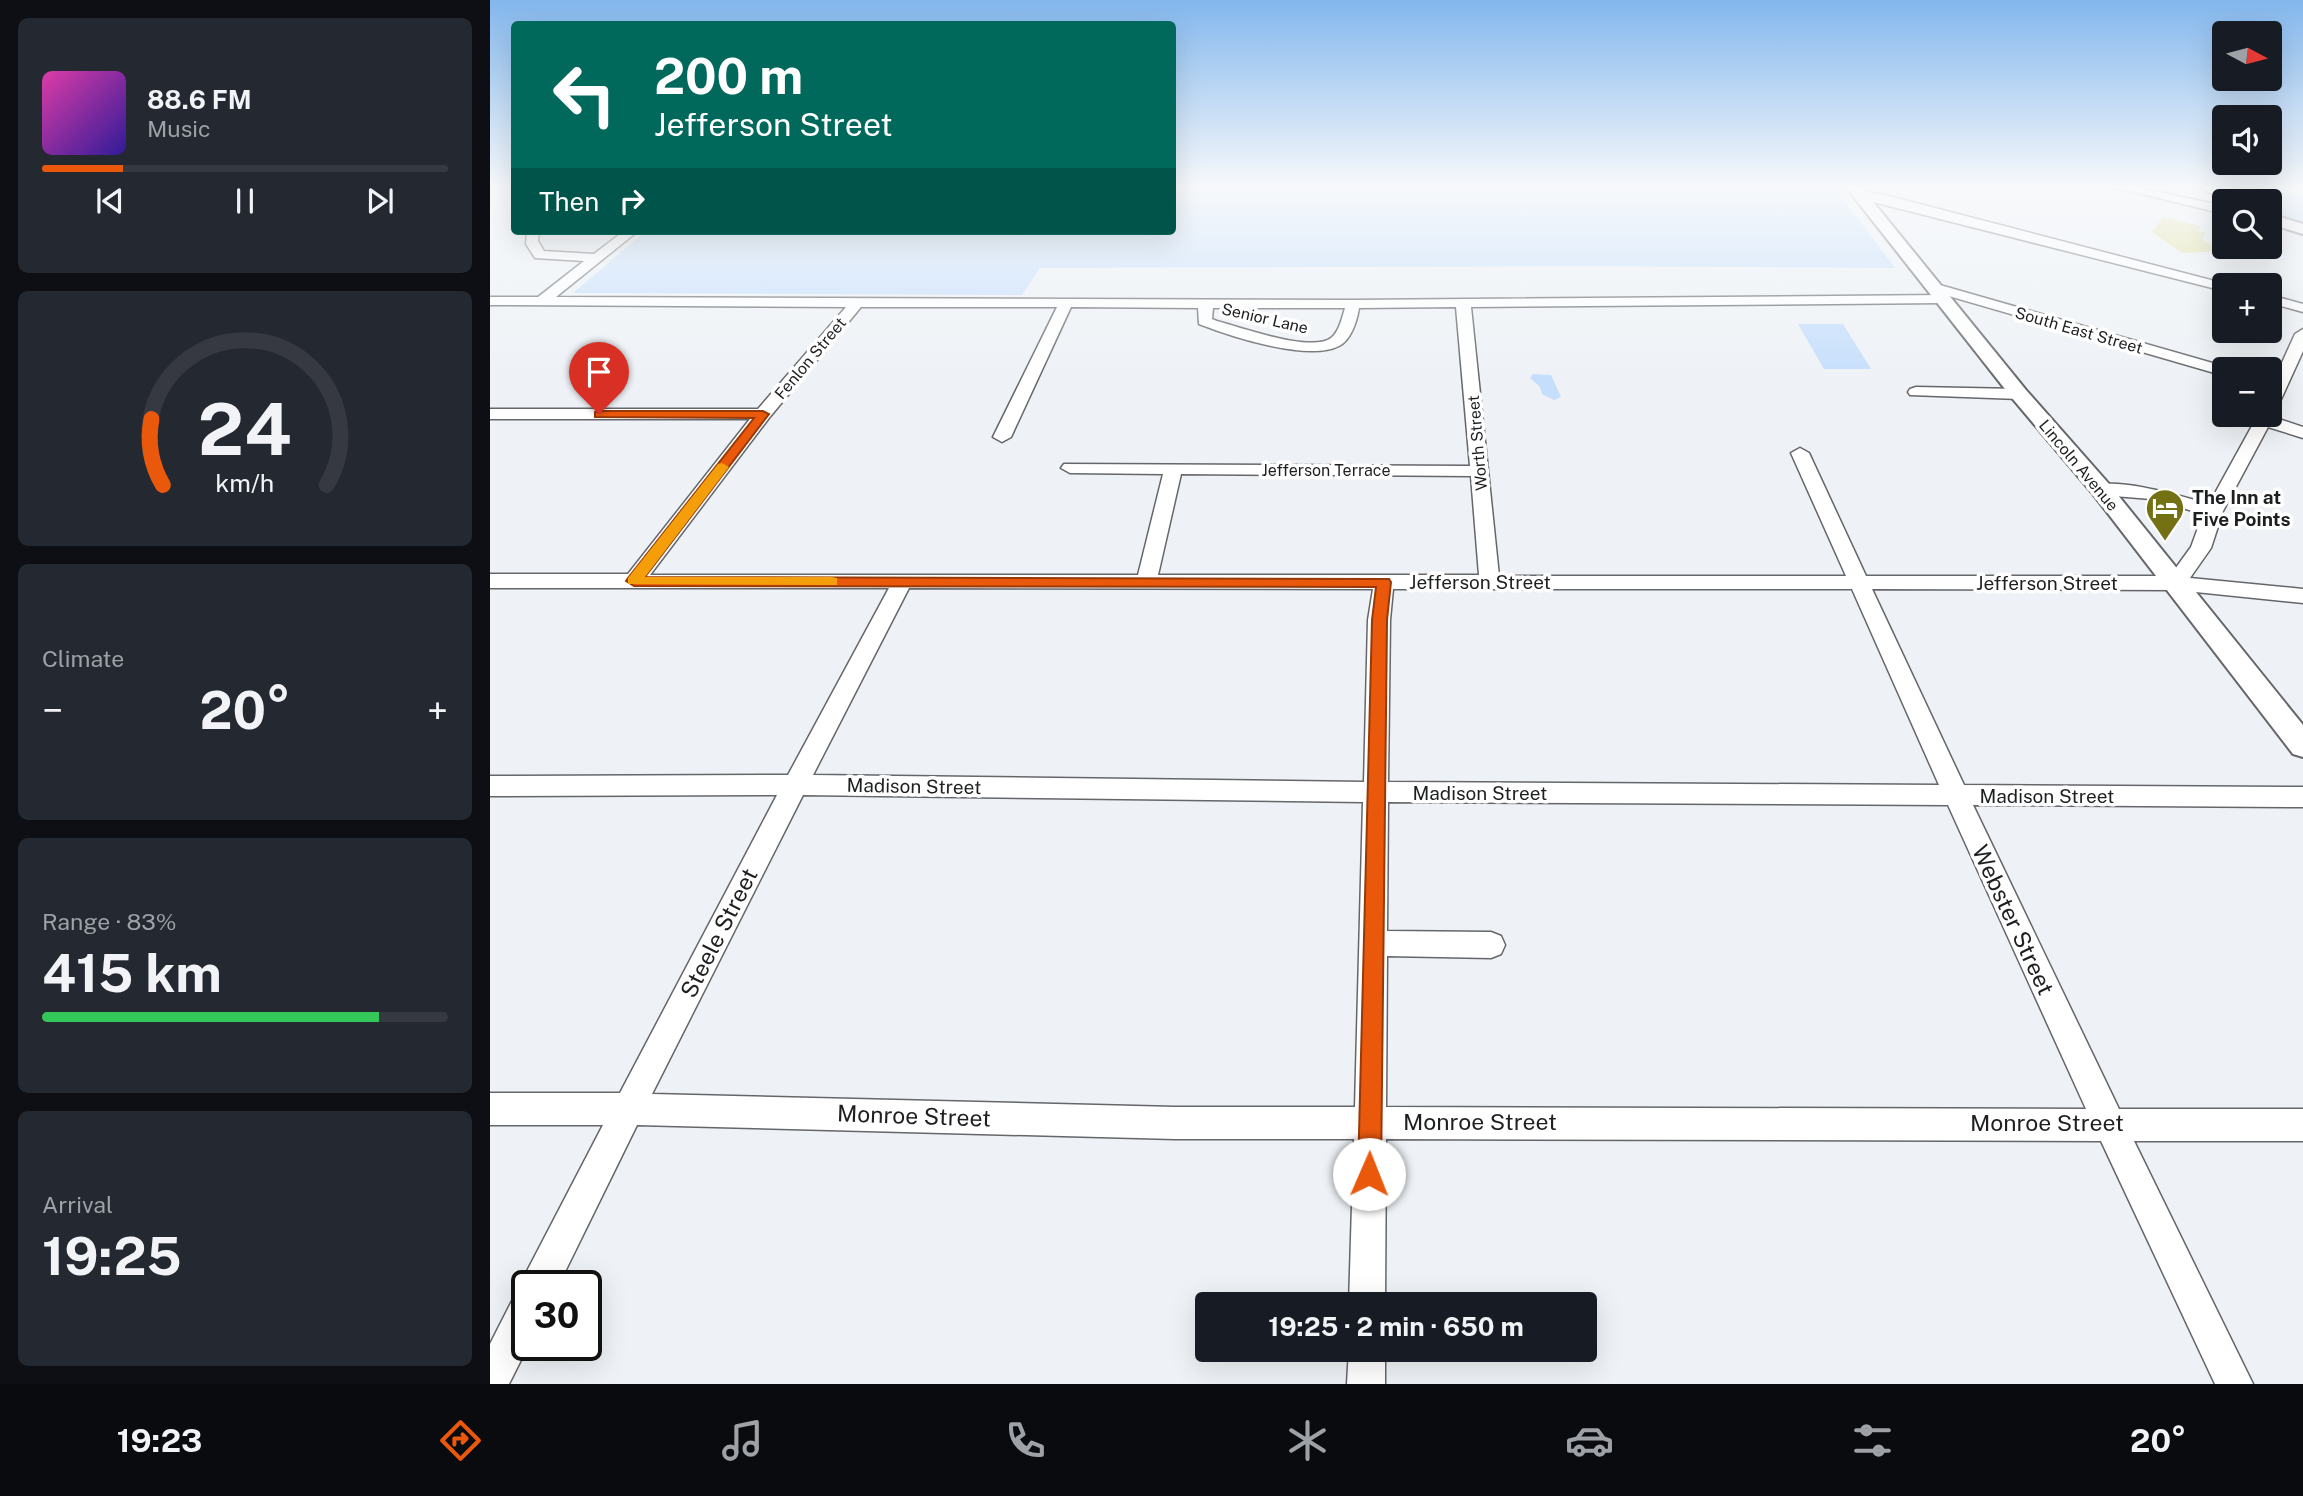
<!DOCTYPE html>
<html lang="en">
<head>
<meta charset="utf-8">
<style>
	:root { --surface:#171b24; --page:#242831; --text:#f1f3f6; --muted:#9ea1a6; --line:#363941; --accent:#ea580c }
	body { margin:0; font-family:"Public Sans",sans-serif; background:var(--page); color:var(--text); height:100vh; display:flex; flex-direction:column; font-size:26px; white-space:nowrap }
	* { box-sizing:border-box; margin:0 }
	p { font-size:23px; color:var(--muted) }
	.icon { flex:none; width:38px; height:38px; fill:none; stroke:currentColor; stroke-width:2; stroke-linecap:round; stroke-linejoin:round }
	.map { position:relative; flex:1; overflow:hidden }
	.side { display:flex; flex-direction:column; gap:18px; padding:18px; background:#0d0f14; width:490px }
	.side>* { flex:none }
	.banner { position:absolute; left:21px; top:21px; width:665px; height:214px; border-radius:7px; box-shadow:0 7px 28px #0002; background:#00695c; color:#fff; overflow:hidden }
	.needle { width:46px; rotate:97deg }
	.fabs { position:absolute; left:1722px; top:21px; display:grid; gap:14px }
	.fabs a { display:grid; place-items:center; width:70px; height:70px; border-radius:7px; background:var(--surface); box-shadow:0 7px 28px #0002; font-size:35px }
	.speed { position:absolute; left:21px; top:1270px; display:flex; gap:14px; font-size:35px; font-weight:700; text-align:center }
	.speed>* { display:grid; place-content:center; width:91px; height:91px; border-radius:50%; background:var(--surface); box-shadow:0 7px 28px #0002; line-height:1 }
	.speed .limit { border:4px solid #111; border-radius:10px; background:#fff; color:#111 }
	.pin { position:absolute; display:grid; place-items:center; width:60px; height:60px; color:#fff; margin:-72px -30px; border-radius:50% 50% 50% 0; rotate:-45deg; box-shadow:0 0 7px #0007 }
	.pin .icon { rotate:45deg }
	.me { position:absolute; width:77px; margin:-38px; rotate:1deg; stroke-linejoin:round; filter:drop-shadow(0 0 5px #0008) }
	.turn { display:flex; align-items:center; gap:24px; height:147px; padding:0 28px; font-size:32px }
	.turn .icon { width:91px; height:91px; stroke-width:2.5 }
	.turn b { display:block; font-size:49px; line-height:60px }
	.then { display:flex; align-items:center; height:66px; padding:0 28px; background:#0003; gap:14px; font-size:26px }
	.big { font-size:52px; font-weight:700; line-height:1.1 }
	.side .widget { flex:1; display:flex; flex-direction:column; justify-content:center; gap:10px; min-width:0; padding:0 24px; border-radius:10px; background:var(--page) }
	.side .dial { align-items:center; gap:0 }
	.dial svg { height:182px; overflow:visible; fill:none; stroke:var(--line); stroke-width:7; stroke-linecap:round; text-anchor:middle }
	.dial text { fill:var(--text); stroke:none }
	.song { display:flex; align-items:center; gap:21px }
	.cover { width:84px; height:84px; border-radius:10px; background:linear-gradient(135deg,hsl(320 70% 55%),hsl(250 70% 35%)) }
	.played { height:7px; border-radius:4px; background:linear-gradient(90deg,var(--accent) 20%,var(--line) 20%) }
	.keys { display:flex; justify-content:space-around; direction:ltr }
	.heat { display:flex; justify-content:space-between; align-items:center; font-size:38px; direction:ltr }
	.charge { height:10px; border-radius:5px; background:linear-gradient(90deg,#34c759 83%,var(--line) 0) }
	.trip { position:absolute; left:705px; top:1292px; width:402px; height:70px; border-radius:7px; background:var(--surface); box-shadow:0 7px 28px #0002; font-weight:700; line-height:70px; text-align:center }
	.dock { display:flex; height:112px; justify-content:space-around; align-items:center; background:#090b0e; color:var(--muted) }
	.dock .icon { width:49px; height:49px }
	.dock .active { color:var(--accent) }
	.dock b { font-size:32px; color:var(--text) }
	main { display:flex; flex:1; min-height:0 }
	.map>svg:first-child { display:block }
	.green { fill:#c5defc }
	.building { fill:#dfdf93 }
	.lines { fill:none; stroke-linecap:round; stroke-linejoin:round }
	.minor-casing { stroke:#64666a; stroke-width:3 }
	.tertiary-casing { stroke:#64666a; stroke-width:4 }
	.minor { fill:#fff; fill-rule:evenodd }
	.tertiary { fill:#fff; fill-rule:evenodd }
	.route { fill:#ea580c; stroke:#983908; stroke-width:2 }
	.slow { fill:#f59e0b }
	.labels { text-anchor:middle; stroke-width:7; stroke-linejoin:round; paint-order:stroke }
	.far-street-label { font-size:16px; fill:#1d1f20; stroke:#fff }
	.poi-label { font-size:19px; font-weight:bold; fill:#1d1f20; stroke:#fff; text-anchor:start }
	.street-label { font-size:19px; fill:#1d1f20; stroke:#fff }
	.near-street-label { font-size:23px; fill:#1d1f20; stroke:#fff }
</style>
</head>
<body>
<main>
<section class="side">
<div class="widget">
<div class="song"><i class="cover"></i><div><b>88.6 FM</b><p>Music</p></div></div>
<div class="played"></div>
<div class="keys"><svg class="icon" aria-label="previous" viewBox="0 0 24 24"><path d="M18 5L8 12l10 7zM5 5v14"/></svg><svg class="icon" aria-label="pause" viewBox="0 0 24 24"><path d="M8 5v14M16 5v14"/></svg><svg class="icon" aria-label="next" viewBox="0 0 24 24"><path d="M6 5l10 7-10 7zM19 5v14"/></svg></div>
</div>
<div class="widget dial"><svg viewBox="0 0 100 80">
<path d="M14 69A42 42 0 1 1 86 69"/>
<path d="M14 69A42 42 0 0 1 9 40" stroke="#ea580c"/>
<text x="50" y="56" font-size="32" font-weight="700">24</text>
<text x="50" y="72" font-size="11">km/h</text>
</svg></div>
<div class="widget"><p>Climate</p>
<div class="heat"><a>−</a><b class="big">20°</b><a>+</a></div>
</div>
<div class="widget"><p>Range · 83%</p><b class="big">415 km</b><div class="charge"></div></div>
<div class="widget"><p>Arrival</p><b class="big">19:25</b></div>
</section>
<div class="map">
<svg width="1813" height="1384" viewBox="0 0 1813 1384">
	<rect width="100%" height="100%" fill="#eef2f6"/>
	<g class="green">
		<polygon points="683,187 1344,187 1405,268 1098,266 550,268 532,295 83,293 156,231 682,231"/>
		<polygon points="1731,189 1813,196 1813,225 1780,212 1780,201 1755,201"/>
		<polygon points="1308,324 1353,324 1381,369 1334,369"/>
		<polygon points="1043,374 1061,375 1071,397 1064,400 1052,394 1050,387 1040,378"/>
	</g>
	<polygon class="building" points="1673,217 1711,226 1708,231 1716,233 1712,239 1730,251 1692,253 1662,232"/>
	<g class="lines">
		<g class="minor-casing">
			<g id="minor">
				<polygon points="1623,187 1645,187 1734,206 1734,214"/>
				<polygon points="1371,191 1399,196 1740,285 1734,285 1734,291 1367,198 1367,192"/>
				<path d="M37 231H49L48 241 54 251 104 254 134 231H148L66 297 863 300 1453 295 1460 299 1453 303 981 307 1009 576H1356L1301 453 1310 448 1319 453 1376 576H1680L1701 547 1713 514 1661 499 1611 495 1602 489C1616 473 1698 498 1719 504L1768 415H1780V389L1805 334 1813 329V351L1788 406 1780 411 1784 415 1783 417 1813 427V438L1778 427 1733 511 1721 548 1700 578 1813 589V603L1686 590 1382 589 1474 785 1813 787V807L1483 805 1629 1109H1813V1141H1644L1763 1384H1725L1611 1141 896 1139 895 1304H859L864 1139H685L147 1125 68 1286H37L38 1346 19 1384H0V1344L24 1297 34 1293 31 1286 36 1273 113 1125H0V1093H130L287 795 0 796V776L298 775 399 588H0V574H138L260 419H0V409H268L356 307 0 305V297H48L94 261 45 258 36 244ZM371 307H567L503 437 512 442 521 437 581 307 708 308 709 324C740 336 818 362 849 346 861 340 867 321 869 308L966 307 980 466 574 464 571 468 580 473 673 474 648 575H160L279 418ZM723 308H855C852 318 849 332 841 338 821 353 750 327 727 321L722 319ZM691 474 981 476 989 575H668ZM419 588 883 589 878 620 874 782 323 775ZM903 589H1362L1449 785 898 782 900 620ZM313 795 873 802 865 1107H685L162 1094ZM898 802 1458 805 1596 1109 896 1107 897 956 1001 958 1011 954 1015 945 1011 936 1001 932 897 931Z"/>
				<polygon points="1443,283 1740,368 1741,369 1734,369 1734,376 1728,374 1438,290 1436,287"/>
				<polygon points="1780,295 1813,304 1813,312 1780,303"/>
				<polygon points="1426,387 1529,389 1537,394 1529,399 1420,395 1418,392 1420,389"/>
				<polygon points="859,1349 895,1349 895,1384 857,1384"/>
			</g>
		</g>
		<g class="tertiary-casing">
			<g id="tertiary">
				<polygon points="1356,187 1371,187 1536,390 1619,484 1813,725 1813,757 1803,754 1603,494 1522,398"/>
				<polygon points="1711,187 1729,187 1752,201 1734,202"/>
				<polygon points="1780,214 1813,224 1813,234 1780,224"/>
			</g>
		</g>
		<use href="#minor" class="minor"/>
		<use href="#tertiary" class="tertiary"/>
	</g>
	<linearGradient id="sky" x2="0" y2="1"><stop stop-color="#83b7ed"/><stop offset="0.49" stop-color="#f7f9fb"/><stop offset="1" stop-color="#f7f9fb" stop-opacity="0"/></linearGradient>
	<rect width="1813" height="381" fill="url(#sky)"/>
	<polygon class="route" points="109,411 273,411 279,414 155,577 899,579 901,582 897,620 891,1174 887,1182 879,1186 871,1182 868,1174 882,620 886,587 144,586 136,581 138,578 264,418 105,417 105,412"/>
	<polygon class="slow" points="232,463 239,467 155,577 342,577 347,578 347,585 138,584 138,578 228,464"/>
	<defs>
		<g id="hotel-pin" transform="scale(2.0125)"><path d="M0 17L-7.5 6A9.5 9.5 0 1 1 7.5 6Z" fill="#747114" stroke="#fff"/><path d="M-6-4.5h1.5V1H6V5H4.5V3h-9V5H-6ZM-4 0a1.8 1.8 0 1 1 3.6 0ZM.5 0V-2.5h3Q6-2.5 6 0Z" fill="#fff"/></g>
	</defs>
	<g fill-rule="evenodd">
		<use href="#hotel-pin" x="1675" y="508"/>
	</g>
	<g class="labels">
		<g class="far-street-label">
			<text transform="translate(775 318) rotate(13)" y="6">Senior Lane</text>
			<text transform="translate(1589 330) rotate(16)" y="6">South East Street</text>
			<text transform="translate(320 358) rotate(-50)" y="6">Fenlon Street</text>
			<text transform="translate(987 443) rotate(-95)" y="6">Worth Street</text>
			<text transform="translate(1589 465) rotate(50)" y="6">Lincoln Avenue</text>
			<text x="836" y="476">Jefferson Terrace</text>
		</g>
		<g class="poi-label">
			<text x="1702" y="504">The Inn at<tspan x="1702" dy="22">Five Points</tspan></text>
		</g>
		<g class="street-label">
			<text x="990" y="589">Jefferson Street</text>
			<text x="1557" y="590">Jefferson Street</text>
			<text transform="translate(424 786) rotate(1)" y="7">Madison Street</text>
			<text x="990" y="800">Madison Street</text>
			<text x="1557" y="803">Madison Street</text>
		</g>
		<g class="near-street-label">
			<text transform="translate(1523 920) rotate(65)" y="8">Webster Street</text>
			<text transform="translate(229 933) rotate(-63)" y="8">Steele Street</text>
			<text transform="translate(424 1116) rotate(2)" y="8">Monroe Street</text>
			<text x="990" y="1130">Monroe Street</text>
			<text x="1557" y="1131">Monroe Street</text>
		</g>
	</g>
</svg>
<div class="fabs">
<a><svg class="needle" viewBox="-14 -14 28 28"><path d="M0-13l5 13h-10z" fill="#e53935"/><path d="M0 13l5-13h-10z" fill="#9ea1a6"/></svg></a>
<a><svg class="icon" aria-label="sound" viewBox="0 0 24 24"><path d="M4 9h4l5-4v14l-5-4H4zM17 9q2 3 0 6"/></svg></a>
<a><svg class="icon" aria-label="search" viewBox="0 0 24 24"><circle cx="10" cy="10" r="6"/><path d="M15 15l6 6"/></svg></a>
<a>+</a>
<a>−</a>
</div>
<div class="speed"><div class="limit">30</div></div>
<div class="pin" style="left:109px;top:414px;background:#d93025"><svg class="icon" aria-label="arrive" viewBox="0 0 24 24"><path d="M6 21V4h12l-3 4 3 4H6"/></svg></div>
<svg class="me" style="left:879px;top:1174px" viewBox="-20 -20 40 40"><circle r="19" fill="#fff"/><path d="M0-13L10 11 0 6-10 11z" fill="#ea580c"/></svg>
<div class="trip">19:25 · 2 min · 650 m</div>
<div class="banner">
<div class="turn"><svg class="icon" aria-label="left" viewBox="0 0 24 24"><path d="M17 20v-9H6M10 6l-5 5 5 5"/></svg><div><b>200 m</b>Jefferson Street</div></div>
<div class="then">Then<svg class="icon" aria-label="right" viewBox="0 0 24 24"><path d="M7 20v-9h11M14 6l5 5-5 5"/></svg></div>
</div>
</div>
</main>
<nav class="dock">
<b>19:23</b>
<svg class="icon active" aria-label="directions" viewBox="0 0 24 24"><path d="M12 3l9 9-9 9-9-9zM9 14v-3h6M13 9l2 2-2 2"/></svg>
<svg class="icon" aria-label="music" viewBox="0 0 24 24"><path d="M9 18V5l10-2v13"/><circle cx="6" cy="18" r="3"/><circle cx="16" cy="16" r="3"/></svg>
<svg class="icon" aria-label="phone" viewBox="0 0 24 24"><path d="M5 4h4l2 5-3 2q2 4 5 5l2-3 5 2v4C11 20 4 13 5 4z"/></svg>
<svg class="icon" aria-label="climate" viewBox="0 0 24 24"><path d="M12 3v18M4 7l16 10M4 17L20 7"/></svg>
<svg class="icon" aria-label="car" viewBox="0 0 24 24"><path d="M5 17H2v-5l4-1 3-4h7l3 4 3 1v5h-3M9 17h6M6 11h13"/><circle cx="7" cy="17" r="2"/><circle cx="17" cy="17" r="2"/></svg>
<svg class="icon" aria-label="filters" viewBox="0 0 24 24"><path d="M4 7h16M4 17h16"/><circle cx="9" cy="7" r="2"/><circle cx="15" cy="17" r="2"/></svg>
<b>20°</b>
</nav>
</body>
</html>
